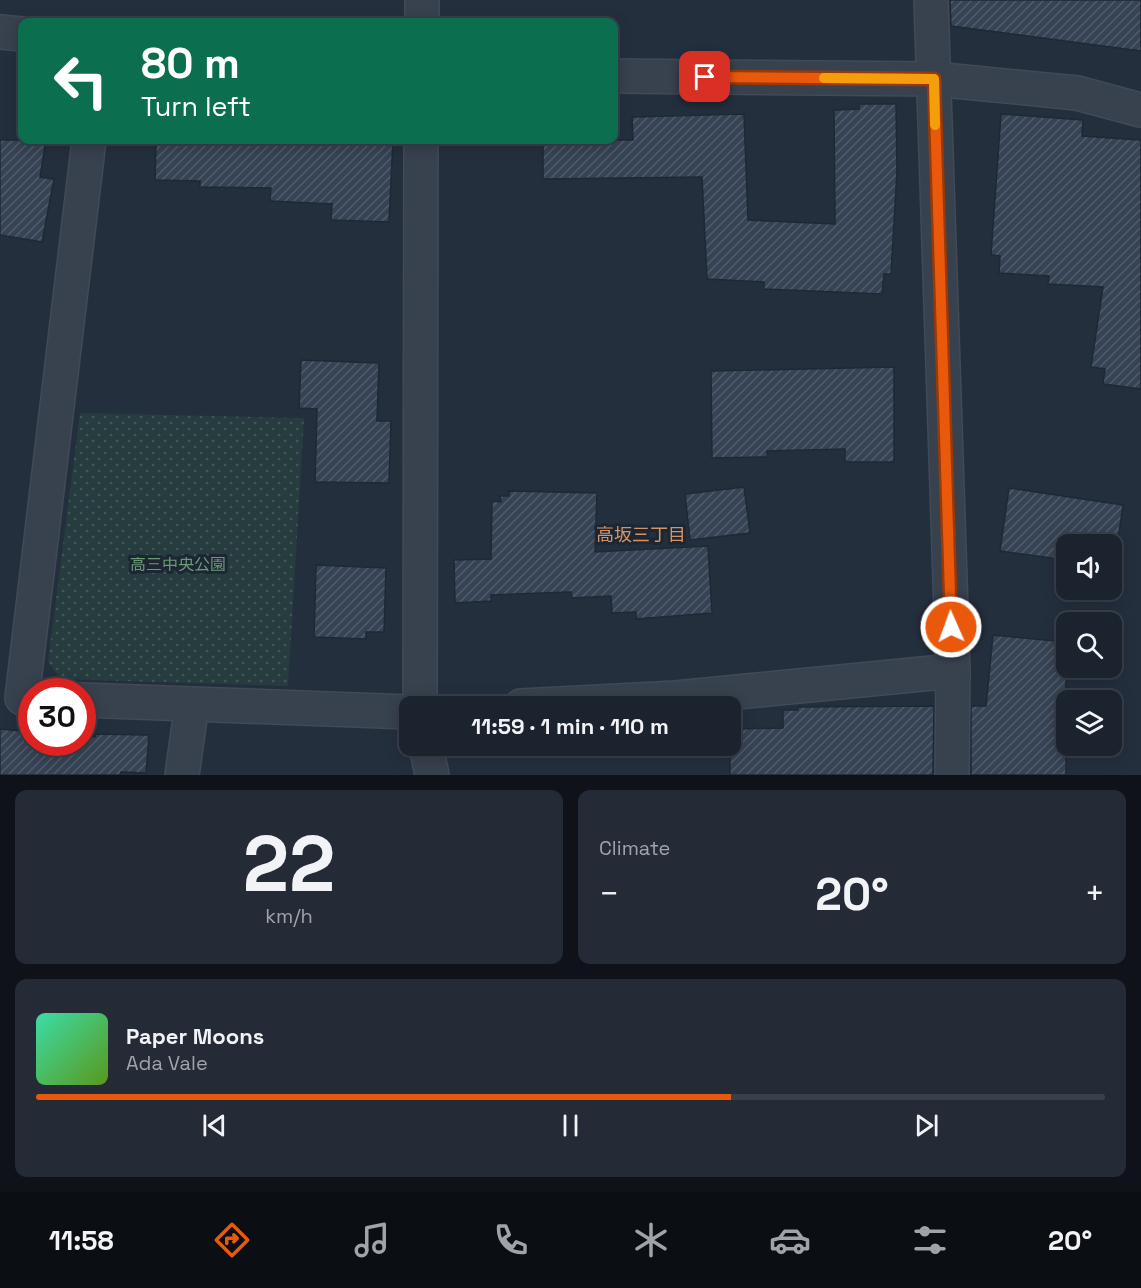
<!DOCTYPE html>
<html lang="en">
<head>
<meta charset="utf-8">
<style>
	:root { --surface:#1b232e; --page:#242b36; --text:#f1f3f6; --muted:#a0a4aa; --line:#39404a; --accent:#ea580c }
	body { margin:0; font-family:"Space Grotesk","Noto Sans JP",sans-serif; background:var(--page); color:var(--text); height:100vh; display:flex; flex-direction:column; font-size:22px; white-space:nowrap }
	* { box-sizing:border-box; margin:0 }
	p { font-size:20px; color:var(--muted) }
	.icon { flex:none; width:33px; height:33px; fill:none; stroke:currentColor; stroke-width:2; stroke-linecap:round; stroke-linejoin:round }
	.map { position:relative; height:775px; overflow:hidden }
	.side { display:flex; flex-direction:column; gap:15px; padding:15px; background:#0f1319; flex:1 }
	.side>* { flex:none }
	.banner { position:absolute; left:18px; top:18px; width:600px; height:126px; border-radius:12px; box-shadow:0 3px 15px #0003,0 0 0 2px var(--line); background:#0b6e4f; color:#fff; overflow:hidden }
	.fabs { position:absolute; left:1056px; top:534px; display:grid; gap:12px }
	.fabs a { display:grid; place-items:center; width:66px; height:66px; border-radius:12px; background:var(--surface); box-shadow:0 3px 15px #0003,0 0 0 2px var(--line); font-size:30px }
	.speed { position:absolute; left:18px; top:678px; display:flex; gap:12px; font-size:30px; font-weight:700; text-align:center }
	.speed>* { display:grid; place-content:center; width:78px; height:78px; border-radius:50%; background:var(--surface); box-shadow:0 3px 15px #0003,0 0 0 2px var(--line); line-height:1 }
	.speed .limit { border:9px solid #d22; background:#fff; color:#111 }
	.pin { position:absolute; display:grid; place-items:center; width:51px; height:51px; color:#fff; margin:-26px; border-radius:12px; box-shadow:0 3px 9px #0006 }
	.me { position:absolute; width:66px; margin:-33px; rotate:358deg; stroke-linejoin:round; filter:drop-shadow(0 0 4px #0008) }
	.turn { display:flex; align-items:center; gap:21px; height:126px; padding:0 24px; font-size:27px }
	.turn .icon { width:78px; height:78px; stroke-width:2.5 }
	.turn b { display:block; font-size:42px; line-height:51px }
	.big { font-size:45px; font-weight:700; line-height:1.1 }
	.side .card { flex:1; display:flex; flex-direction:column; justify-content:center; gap:9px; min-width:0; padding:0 21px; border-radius:12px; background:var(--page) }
	.side .dial { align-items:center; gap:0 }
	.dial b { font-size:78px; line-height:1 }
	.song { display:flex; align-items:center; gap:18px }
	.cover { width:72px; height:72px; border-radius:9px; background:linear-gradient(135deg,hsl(160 70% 55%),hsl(90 70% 35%)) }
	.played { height:6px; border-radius:3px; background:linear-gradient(90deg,var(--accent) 65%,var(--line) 65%) }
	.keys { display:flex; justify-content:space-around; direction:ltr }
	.heat { display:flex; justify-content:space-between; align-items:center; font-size:33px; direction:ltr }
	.side .tiles { flex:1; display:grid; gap:15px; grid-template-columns:1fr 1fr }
	.card:last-child { grid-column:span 2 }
	.trip { position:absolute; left:399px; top:696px; width:342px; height:60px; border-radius:12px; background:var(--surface); box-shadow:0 3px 15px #0003,0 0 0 2px var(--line); font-weight:700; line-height:60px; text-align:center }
	.menu { display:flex; height:96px; justify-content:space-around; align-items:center; background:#0b0e12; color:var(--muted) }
	.menu .icon { width:42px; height:42px }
	.menu .on { color:var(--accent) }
	.menu b { font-size:27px; color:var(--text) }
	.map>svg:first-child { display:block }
	.grass { fill:url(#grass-dots) }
	.building { fill:url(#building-hatch); stroke:#1f2835; stroke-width:1.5 }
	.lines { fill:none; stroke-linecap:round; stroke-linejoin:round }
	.minor-casing { stroke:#414a57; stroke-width:36 }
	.minor { stroke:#38414e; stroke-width:33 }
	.route-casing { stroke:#983908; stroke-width:15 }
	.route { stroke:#ea580c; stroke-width:10 }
	.slow { stroke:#f59e0b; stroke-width:10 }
	.labels { text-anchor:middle; stroke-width:6; stroke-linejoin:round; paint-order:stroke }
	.park-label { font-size:16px; fill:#6b9a76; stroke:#1d2633 }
	.neighbourhood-label { font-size:18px; fill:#d59563; stroke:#1d2633 }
</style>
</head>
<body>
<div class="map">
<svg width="1141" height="775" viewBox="0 0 1141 775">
	<defs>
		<pattern id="grass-dots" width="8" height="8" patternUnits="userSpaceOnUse" patternTransform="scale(1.5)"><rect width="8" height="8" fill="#263c3f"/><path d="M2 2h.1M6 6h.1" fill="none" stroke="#435659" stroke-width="1.8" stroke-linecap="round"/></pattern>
		<pattern id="building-hatch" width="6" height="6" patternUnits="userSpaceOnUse" patternTransform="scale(1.5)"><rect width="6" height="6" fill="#364354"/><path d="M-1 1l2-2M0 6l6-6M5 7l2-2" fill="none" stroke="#515c6b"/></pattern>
	</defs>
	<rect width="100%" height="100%" fill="#242f3e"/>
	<polygon class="grass" points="80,413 304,418 288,686 61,679 48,662"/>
	<g class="building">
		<polygon points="950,0 1141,0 1141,51 951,26"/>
		<polygon points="859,104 896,104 897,171 891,274 884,274 882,294 764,289 764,282 707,279 702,177 543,179 543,140 633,140 632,117 744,114 748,220 835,224 834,110 859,109"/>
		<polygon points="1001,114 1083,120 1082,136 1141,140 1141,389 1103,384 1105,369 1091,367 1103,287 1048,284 1049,276 999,273 1000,256 991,255"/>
		<polygon points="0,140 46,140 40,177 54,179 42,242 0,235"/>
		<polygon points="156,140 393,140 389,222 331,220 332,204 270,201 271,188 200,187 200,181 155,180"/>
		<polygon points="301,360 379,363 377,421 391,421 389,483 315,482 317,409 299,408"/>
		<polygon points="894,367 894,462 845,462 845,449 767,451 768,457 712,458 711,371"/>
		<polygon points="744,487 750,533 690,540 685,494"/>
		<polygon points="1009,488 1123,505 1115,562 1112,562 1112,544 1066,544 1066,560 1000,551"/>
		<polygon points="509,491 597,493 595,552 708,546 712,613 636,619 636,612 612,613 611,596 572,598 571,592 491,595 491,601 455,603 454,560 491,559 492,501 501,502 500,496 509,496"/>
		<polygon points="316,565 386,568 384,632 366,632 366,639 314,637"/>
		<polygon points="993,635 1066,642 1066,775 971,775 971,706 986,706"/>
		<polygon points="934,706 933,775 730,775 730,729 783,728 783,710 798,710 798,707"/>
		<polygon points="0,729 32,732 32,742 82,742 82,736 95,737 95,734 149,735 146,773 121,772 120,775 0,775"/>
	</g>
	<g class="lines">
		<g class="minor-casing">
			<g id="minor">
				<polyline points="931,0 953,671 952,775"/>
				<polyline points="422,22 422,0"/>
				<polyline points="0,32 22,34"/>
				<polyline points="614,76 934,79 1077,93 1141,110"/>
				<polyline points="22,698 89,140"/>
				<polyline points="82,700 410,712"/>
				<polyline points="420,706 421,140"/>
				<polyline points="521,706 676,698 953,671"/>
				<polyline points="426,746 432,775"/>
				<polyline points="182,775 192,704"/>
			</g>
		</g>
		<use href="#minor" class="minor"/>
	</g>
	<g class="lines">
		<g class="route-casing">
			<polyline id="route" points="705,77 934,79 951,627"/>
		</g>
		<use href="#route" class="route"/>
		<polyline class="slow" points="824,78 934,79 935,125"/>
	</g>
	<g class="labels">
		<g class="park-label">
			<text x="178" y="570">高三中央公園</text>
		</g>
		<g class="neighbourhood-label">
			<text x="641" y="541">高坂三丁目</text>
		</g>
	</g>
</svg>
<div class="fabs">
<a><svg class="icon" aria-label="sound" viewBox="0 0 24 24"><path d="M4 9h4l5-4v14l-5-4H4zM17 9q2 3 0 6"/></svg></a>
<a><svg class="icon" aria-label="search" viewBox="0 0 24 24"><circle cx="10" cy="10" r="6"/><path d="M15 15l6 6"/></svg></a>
<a><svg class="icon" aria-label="layers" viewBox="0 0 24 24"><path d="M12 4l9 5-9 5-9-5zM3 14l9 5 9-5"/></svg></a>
</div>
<div class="speed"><div class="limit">30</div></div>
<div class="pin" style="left:705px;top:77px;background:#d93025"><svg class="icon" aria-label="arrive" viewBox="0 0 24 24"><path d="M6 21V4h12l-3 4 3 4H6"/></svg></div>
<svg class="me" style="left:951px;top:627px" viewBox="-20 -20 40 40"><circle r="17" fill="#ea580c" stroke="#fff" stroke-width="3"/><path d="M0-11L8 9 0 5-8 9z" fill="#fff"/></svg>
<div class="trip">11:59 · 1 min · 110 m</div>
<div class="banner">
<div class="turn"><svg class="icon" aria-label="left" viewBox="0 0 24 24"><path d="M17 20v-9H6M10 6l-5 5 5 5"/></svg><div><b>80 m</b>Turn left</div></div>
</div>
</div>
<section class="side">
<div class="tiles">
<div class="card dial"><b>22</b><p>km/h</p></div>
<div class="card"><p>Climate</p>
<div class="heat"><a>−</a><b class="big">20°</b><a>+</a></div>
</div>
<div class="card">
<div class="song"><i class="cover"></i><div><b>Paper Moons</b><p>Ada Vale</p></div></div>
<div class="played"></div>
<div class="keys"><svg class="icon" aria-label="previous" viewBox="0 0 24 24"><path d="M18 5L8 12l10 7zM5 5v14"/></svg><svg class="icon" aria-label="pause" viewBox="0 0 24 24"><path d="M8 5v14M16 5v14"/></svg><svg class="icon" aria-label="next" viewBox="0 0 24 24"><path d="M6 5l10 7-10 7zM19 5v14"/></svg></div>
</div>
</div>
</section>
<nav class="menu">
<b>11:58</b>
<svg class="icon on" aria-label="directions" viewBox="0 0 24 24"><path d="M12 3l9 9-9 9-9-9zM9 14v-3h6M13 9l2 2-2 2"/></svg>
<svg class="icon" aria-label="music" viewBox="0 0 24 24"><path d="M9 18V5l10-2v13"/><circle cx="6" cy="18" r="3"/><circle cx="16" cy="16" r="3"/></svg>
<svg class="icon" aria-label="phone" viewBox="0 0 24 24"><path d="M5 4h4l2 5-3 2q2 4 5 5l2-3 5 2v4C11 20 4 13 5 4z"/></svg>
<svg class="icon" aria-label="climate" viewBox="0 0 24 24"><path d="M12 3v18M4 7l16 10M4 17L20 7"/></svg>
<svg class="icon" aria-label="car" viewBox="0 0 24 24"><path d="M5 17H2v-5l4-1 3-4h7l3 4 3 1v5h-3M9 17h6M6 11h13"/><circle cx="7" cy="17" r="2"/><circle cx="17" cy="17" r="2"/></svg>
<svg class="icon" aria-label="filters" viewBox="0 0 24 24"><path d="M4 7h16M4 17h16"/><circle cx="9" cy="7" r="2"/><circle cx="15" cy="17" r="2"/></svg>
<b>20°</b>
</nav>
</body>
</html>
